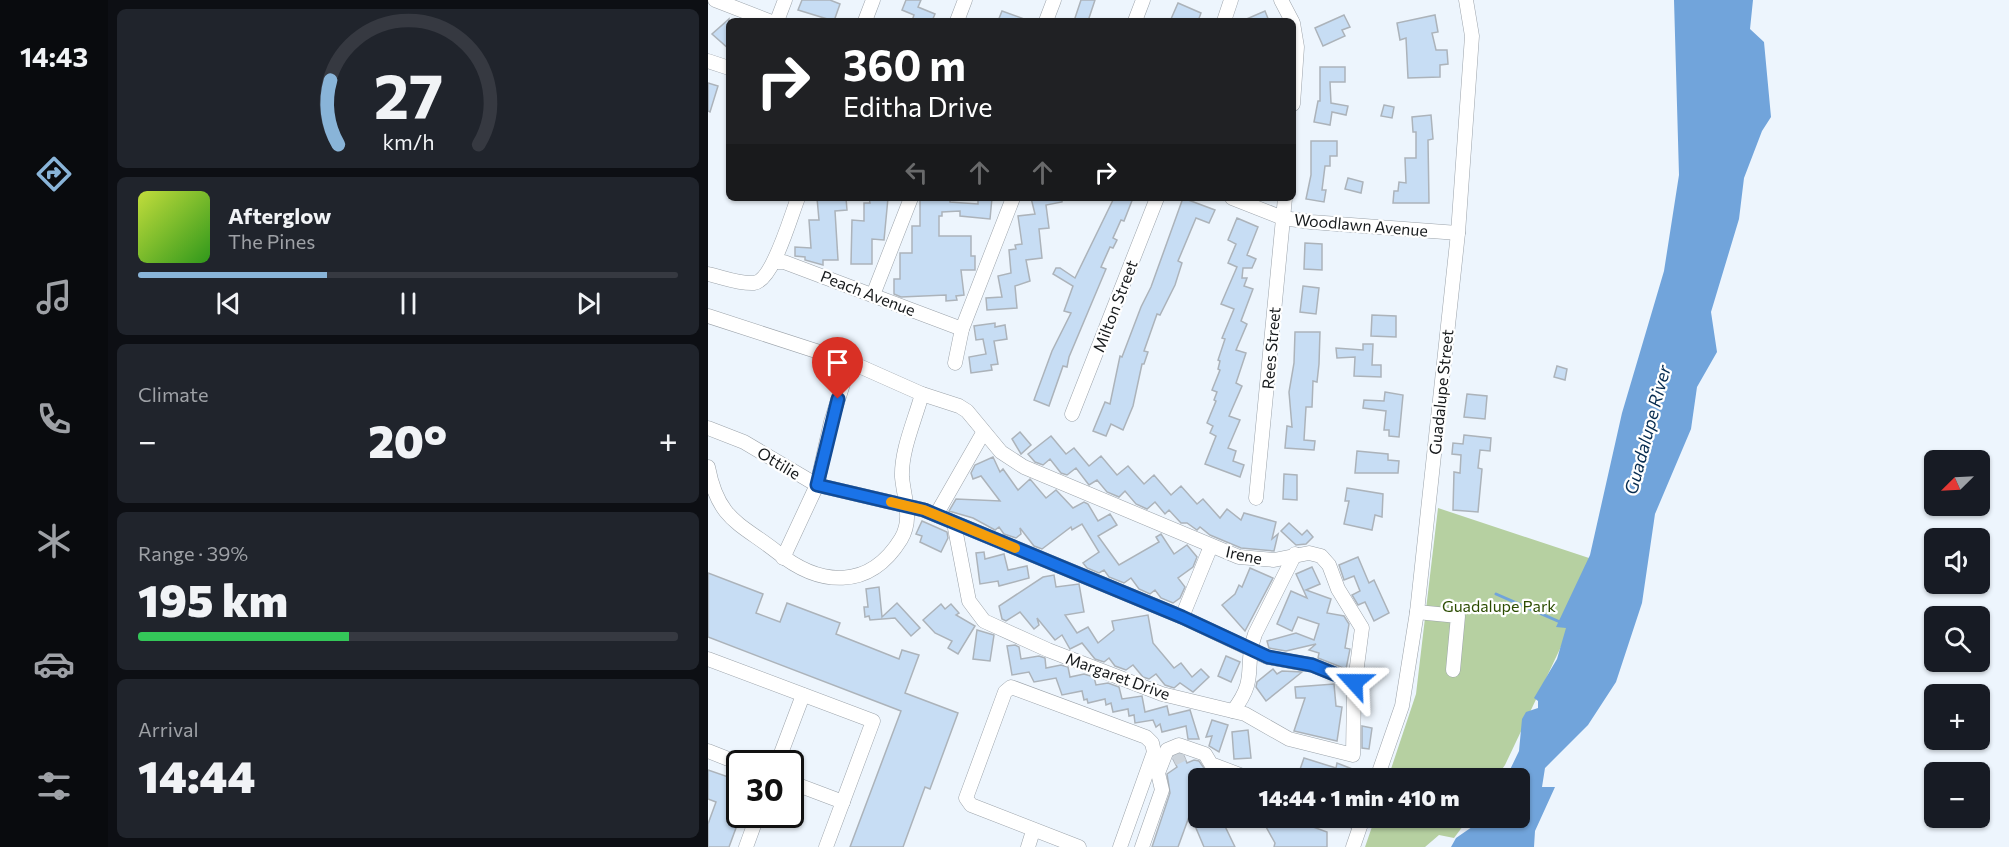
<!DOCTYPE html>
<html lang="en">
<head>
<meta charset="utf-8">
<style>
	:root { --surface:#171b24; --page:#20242c; --text:#f1f3f6; --muted:#9ea1a6; --line:#363941; --accent:#89b4d8 }
	body { margin:0; font-family:Commissioner,sans-serif; background:var(--page); color:var(--text); height:100vh; display:flex; flex-direction:column; font-size:22px; white-space:nowrap }
	* { box-sizing:border-box; margin:0 }
	p { font-size:20px; color:var(--muted) }
	.icon { flex:none; width:33px; height:33px; fill:none; stroke:currentColor; stroke-width:2; stroke-linecap:round; stroke-linejoin:round }
	.map { position:relative; flex:1; overflow:hidden }
	.drawer { display:flex; flex-direction:column; gap:9px; padding:9px; background:#0d0f14; width:600px }
	.drawer>* { flex:none }
	.banner { position:absolute; left:18px; top:18px; width:570px; height:183px; border-radius:9px; box-shadow:0 2px 4px #0004; background:#202124; color:#fff; overflow:hidden }
	.needle { width:39px; rotate:246deg }
	.controls { position:absolute; left:1216px; top:450px; display:grid; gap:12px }
	.controls a { display:grid; place-items:center; width:66px; height:66px; border-radius:9px; background:var(--surface); box-shadow:0 2px 4px #0004; font-size:30px }
	.speed { position:absolute; left:18px; top:750px; display:flex; gap:12px; font-size:30px; font-weight:700; text-align:center }
	.speed>* { display:grid; place-content:center; width:78px; height:78px; border-radius:50%; background:var(--surface); box-shadow:0 2px 4px #0004; line-height:1 }
	.speed .limit { border:3px solid #111; border-radius:9px; background:#fff; color:#111 }
	.pin { position:absolute; display:grid; place-items:center; width:51px; height:51px; color:#fff; margin:-62px -26px; border-radius:50% 50% 50% 0; rotate:-45deg; box-shadow:0 0 6px #0007 }
	.pin .icon { rotate:45deg }
	.me { position:absolute; width:66px; margin:-33px; rotate:294deg; stroke-linejoin:round; filter:drop-shadow(0 0 4px #0008) }
	.turn { display:flex; align-items:center; gap:21px; height:126px; padding:0 18px; font-size:27px }
	.turn .icon { width:78px; height:78px; stroke-width:2.5 }
	.turn b { display:block; font-size:42px; line-height:51px }
	.lanes { display:flex; align-items:center; height:57px; padding:0 18px; background:#0003; justify-content:center; gap:30px; direction:ltr }
	.lanes .off { opacity:.35 }
	.big { font-size:45px; font-weight:800; line-height:1.1 }
	.drawer .widget { flex:1; display:flex; flex-direction:column; justify-content:center; gap:9px; min-width:0; padding:0 21px; border-radius:9px; background:var(--page) }
	.drawer .dial { align-items:center; gap:0 }
	.dial svg { height:156px; overflow:visible; fill:none; stroke:var(--line); stroke-width:7; stroke-linecap:round; text-anchor:middle }
	.dial text { fill:var(--text); stroke:none }
	.song { display:flex; align-items:center; gap:18px }
	.cover { width:72px; height:72px; border-radius:9px; background:linear-gradient(135deg,hsl(70 70% 55%),hsl(110 70% 35%)) }
	.played { height:6px; border-radius:3px; background:linear-gradient(90deg,var(--accent) 35%,var(--line) 35%) }
	.keys { display:flex; justify-content:space-around; direction:ltr }
	.heat { display:flex; justify-content:space-between; align-items:center; font-size:33px; direction:ltr }
	.charge { height:9px; border-radius:4px; background:linear-gradient(90deg,#34c759 39%,var(--line) 0) }
	.trip { position:absolute; left:480px; top:768px; width:342px; height:60px; border-radius:9px; background:var(--surface); box-shadow:0 2px 4px #0004; font-weight:800; line-height:60px; text-align:center }
	main { display:flex; flex:1; min-height:0 }
	.tabs { display:flex; flex-direction:column; width:108px; justify-content:space-around; align-items:center; background:#090b0e; color:var(--muted) }
	.tabs .icon { width:42px; height:42px }
	.tabs .active { color:var(--accent) }
	.tabs b { font-size:27px; color:var(--text) }
	.map>svg:first-child { display:block }
	.green { fill:#b6d0a1 }
	.water { fill:#71a4db }
	.lines { fill:none; stroke-linecap:round; stroke-linejoin:round }
	.stream { stroke:#71a4db; stroke-width:3 }
	.building { fill:#c7ddf4; stroke:#acb3ba; stroke-width:1.5 }
	.minor-tunnel { stroke:#cdd4db; stroke-width:14; stroke-dasharray:14 7; stroke-linecap:butt }
	.minor-casing { stroke:#9ca3aa; stroke-width:15 }
	.minor { stroke:#fff; stroke-width:14 }
	.route-casing { stroke:#114b97; stroke-width:15 }
	.route { stroke:#1a73e8; stroke-width:10 }
	.slow { stroke:#f59e0b; stroke-width:10 }
	.labels { text-anchor:middle; stroke-width:4.5; stroke-linejoin:round; paint-order:stroke }
	.street-label { font-size:16px; fill:#171a1c; stroke:#fff }
	.park-label { font-size:16px; fill:#2c4c02; stroke:#fff }
	.water-label { font-size:18px; font-style:italic; fill:#072c50; stroke:#fff }
</style>
</head>
<body>
<main>
<nav class="tabs">
<b>14:43</b>
<svg class="icon active" aria-label="directions" viewBox="0 0 24 24"><path d="M12 3l9 9-9 9-9-9zM9 14v-3h6M13 9l2 2-2 2"/></svg>
<svg class="icon" aria-label="music" viewBox="0 0 24 24"><path d="M9 18V5l10-2v13"/><circle cx="6" cy="18" r="3"/><circle cx="16" cy="16" r="3"/></svg>
<svg class="icon" aria-label="phone" viewBox="0 0 24 24"><path d="M5 4h4l2 5-3 2q2 4 5 5l2-3 5 2v4C11 20 4 13 5 4z"/></svg>
<svg class="icon" aria-label="climate" viewBox="0 0 24 24"><path d="M12 3v18M4 7l16 10M4 17L20 7"/></svg>
<svg class="icon" aria-label="car" viewBox="0 0 24 24"><path d="M5 17H2v-5l4-1 3-4h7l3 4 3 1v5h-3M9 17h6M6 11h13"/><circle cx="7" cy="17" r="2"/><circle cx="17" cy="17" r="2"/></svg>
<svg class="icon" aria-label="filters" viewBox="0 0 24 24"><path d="M4 7h16M4 17h16"/><circle cx="9" cy="7" r="2"/><circle cx="15" cy="17" r="2"/></svg>
</nav>
<section class="drawer">
<div class="widget dial"><svg viewBox="0 0 100 80">
<path d="M14 69A42 42 0 1 1 86 69"/>
<path d="M14 69A42 42 0 0 1 10 36" stroke="#89b4d8"/>
<text x="50" y="56" font-size="32" font-weight="700">27</text>
<text x="50" y="72" font-size="11">km/h</text>
</svg></div>
<div class="widget">
<div class="song"><i class="cover"></i><div><b>Afterglow</b><p>The Pines</p></div></div>
<div class="played"></div>
<div class="keys"><svg class="icon" aria-label="previous" viewBox="0 0 24 24"><path d="M18 5L8 12l10 7zM5 5v14"/></svg><svg class="icon" aria-label="pause" viewBox="0 0 24 24"><path d="M8 5v14M16 5v14"/></svg><svg class="icon" aria-label="next" viewBox="0 0 24 24"><path d="M6 5l10 7-10 7zM19 5v14"/></svg></div>
</div>
<div class="widget"><p>Climate</p>
<div class="heat"><a>−</a><b class="big">20°</b><a>+</a></div>
</div>
<div class="widget"><p>Range · 39%</p><b class="big">195 km</b><div class="charge"></div></div>
<div class="widget"><p>Arrival</p><b class="big">14:44</b></div>
</section>
<div class="map">
<svg width="1301" height="847" viewBox="0 0 1301 847">
	<rect width="100%" height="100%" fill="#edf5fd"/>
	<g class="green">
		<polygon points="730,508 884,559 859,634 797,765 788,778 680,778 708,694"/>
		<polygon points="667,818 761,818 746,838 731,835 717,847 657,847"/>
	</g>
	<polygon class="water" points="966,0 1045,0 1042,29 1056,42 1063,117 1054,131 1036,178 1031,219 1003,312 1009,352 989,387 983,429 947,514 934,603 908,682 880,725 837,768 834,787 847,787 827,831 826,847 743,847 748,838 777,818 812,818 812,778 798,778 811,751 814,719 818,712 830,708 830,701 826,698 849,659 858,628 848,627 882,555 914,413 956,271 971,175"/>
	<g class="lines">
		<polyline class="stream" points="788,594 852,622"/>
	</g>
	<g class="building">
		<polygon points="94,0 122,0 132,4 126,21 90,10"/>
		<polygon points="198,0 213,0 210,7 227,14 224,21 204,21 206,15 194,10"/>
		<polygon points="373,0 387,0 380,21 366,21"/>
		<polygon points="470,3 493,13 490,21 463,19"/>
		<polygon points="294,11 319,20 318,21 290,21"/>
		<polygon points="557,11 561,21 534,21"/>
		<polygon points="636,15 642,27 634,30 637,36 615,46 607,28"/>
		<polygon points="727,15 730,32 724,33 728,50 739,50 740,64 732,65 732,77 700,78 698,38 692,40 689,23"/>
		<polygon points="21,19 21,49 4,34"/>
		<polygon points="612,67 637,67 637,82 622,82 623,103 640,106 638,115 624,112 622,125 606,122 610,101 612,101"/>
		<polygon points="0,83 10,86 2,112 0,111"/>
		<polygon points="676,105 686,107 684,118 673,116"/>
		<polygon points="723,115 725,139 720,140 721,203 685,203 686,191 690,191 691,182 698,183 697,158 708,158 708,132 705,132 704,117"/>
		<polygon points="603,141 629,141 629,156 622,156 622,166 617,166 614,190 618,190 616,202 598,199 603,175"/>
		<polygon points="640,178 655,182 653,193 637,189"/>
		<polygon points="109,198 138,198 139,210 127,211 130,260 115,260 115,265 97,260 97,257 87,256 87,247 103,248 101,220 111,220"/>
		<polygon points="161,198 180,198 176,240 164,239 164,264 143,264 144,220 156,221 156,203 162,203"/>
		<polygon points="242,198 242,202 270,204 270,198 284,198 282,219 252,216 252,211 234,212 234,216 231,216 231,236 263,236 263,256 267,256 267,270 253,270 256,295 248,296 249,300 238,301 238,295 193,297 186,294 186,279 192,279 192,253 204,253 204,226 212,226 212,199"/>
		<polygon points="323,198 354,198 354,202 338,205 341,228 331,229 334,258 318,260 322,281 307,286 309,308 279,310 278,298 294,297 290,276 303,273 301,250 308,249 307,245 314,244 310,216 327,214"/>
		<polygon points="406,198 425,198 416,221 413,220 405,238 409,240 405,248 402,247 393,267 398,269 361,357 359,367 355,366 341,406 326,400 344,351 363,313 356,311 365,286 345,274 348,268 352,268 367,278"/>
		<polygon points="475,198 507,210 501,223 488,218 470,261 474,263 467,285 452,315 449,314 436,351 440,352 436,364 434,364 425,406 415,430 403,424 398,436 385,431 397,402 402,404 412,356 414,357 433,307 443,287"/>
		<polygon points="529,218 550,227 539,255 548,259 544,268 535,268 534,278 539,278 536,286 545,289 533,321 539,324 528,350 538,353 528,383 534,386 521,416 532,420 520,448 528,451 525,461 536,465 532,477 497,464 508,436 502,433 505,426 499,423 508,401 506,400 509,392 504,390 512,370 510,369 512,361 510,360 517,339 514,338 526,309 513,304 529,267 520,263 528,244 520,240"/>
		<polygon points="597,243 614,244 614,270 596,269"/>
		<polygon points="595,286 611,288 608,314 592,312"/>
		<polygon points="664,315 688,316 688,337 663,336"/>
		<polygon points="287,323 287,327 297,325 299,339 286,341 290,364 283,365 284,370 263,373 261,357 278,354 275,339 268,340 266,326"/>
		<polygon points="587,332 612,332 611,364 609,382 605,381 604,407 598,407 596,440 607,441 606,450 577,448 579,426 584,427 581,392 586,363"/>
		<polygon points="655,344 665,344 664,365 673,365 673,377 646,376 647,357 629,358 628,348 655,350"/>
		<polygon points="849,366 859,369 857,380 846,377"/>
		<polygon points="677,392 695,395 691,437 681,436 681,430 676,430 678,411 655,408 656,400 676,401"/>
		<polygon points="759,394 779,396 777,419 756,417"/>
		<polygon points="312,432 323,445 313,454 304,439"/>
		<polygon points="756,435 783,438 782,451 772,450 770,468 774,469 770,512 745,510 746,472 752,473 753,455 744,454 745,443 755,444"/>
		<polygon points="343,436 358,454 366,448 381,466 393,456 409,475 420,466 436,484 446,475 463,495 473,486 489,504 495,499 512,518 519,509 533,520 536,513 568,522 564,539 570,534 566,551 533,548 502,535 492,527 489,530 479,523 473,523 461,510 457,514 447,502 439,509 428,504 417,491 411,497 399,492 389,480 381,485 368,468 359,475 353,473 342,459 335,465 327,462 320,454"/>
		<polygon points="649,451 680,454 680,460 691,461 690,473 647,473"/>
		<polygon points="285,457 292,472 295,469 310,490 322,479 338,498 348,490 365,508 376,502 380,504 390,521 402,514 409,525 390,536 411,565 451,542 448,537 453,534 466,554 479,545 489,557 485,567 470,578 477,587 472,598 465,603 453,598 447,590 442,594 431,589 423,578 416,583 401,577 396,570 391,573 379,568 375,563 391,552 374,524 364,530 363,527 334,549 326,546 312,528 313,534 308,538 296,534 291,527 287,530 265,518 241,511 248,499 292,501 273,476 265,479 263,473 267,465"/>
		<polygon points="576,474 589,475 589,500 575,499"/>
		<polygon points="639,488 675,494 674,517 667,515 664,530 636,524 641,501 637,501"/>
		<polygon points="214,521 239,532 240,538 233,552 212,542 214,536 208,534"/>
		<polygon points="581,523 594,535 599,530 605,537 598,544 588,545 573,531"/>
		<polygon points="276,552 277,559 296,554 300,570 319,566 321,578 291,586 290,581 272,584 268,553"/>
		<polygon points="650,557 661,583 666,580 681,613 666,621 657,602 650,605 644,595 652,591 646,576 636,580 631,565"/>
		<polygon points="604,567 612,584 598,590 623,599 619,613 636,616 641,624 637,648 642,649 638,669 610,658 611,653 601,650 608,644 578,651 561,648 559,641 588,633 606,640 611,624 590,617 584,631 569,624 583,591 599,598 588,574"/>
		<polygon points="542,568 565,578 537,631 514,605 527,594 531,585 534,587"/>
		<polygon points="0,573 55,594 48,613 72,622 79,603 132,623 128,634 191,659 194,650 211,655 197,693 250,713 222,789 217,787 195,847 142,847 193,711 0,637"/>
		<polygon points="346,575 348,587 371,584 376,612 357,615 369,633 380,627 390,643 406,630 404,621 440,615 445,643 466,668 473,663 484,677 493,669 501,677 485,692 472,683 466,688 457,685 448,674 441,679 435,677 425,665 418,670 407,666 401,658 396,662 387,659 374,643 362,649 354,635 347,640 329,618 331,625 326,629 312,612 298,621 294,619 291,606 335,577"/>
		<polygon points="171,587 174,617 189,603 212,628 203,636 187,618 162,620 161,616 157,617 156,607 160,607 158,589"/>
		<polygon points="233,604 237,609 243,604 251,613 248,615 267,626 250,654 240,648 244,641 227,633 215,620"/>
		<polygon points="269,630 286,635 282,661 265,659"/>
		<polygon points="307,645 311,647 313,659 331,656 337,658 338,668 353,665 360,667 362,677 376,674 386,677 388,685 400,683 411,687 414,699 434,696 437,712 459,706 461,715 482,710 491,739 480,739 478,726 454,732 452,724 448,727 445,720 427,723 426,715 421,716 420,709 405,712 403,703 398,705 397,699 380,703 379,699 376,700 374,691 354,695 348,678 326,682 321,672 304,675 299,646"/>
		<polygon points="518,656 532,662 523,682 510,676"/>
		<polygon points="565,669 569,674 574,671 594,672 558,701 548,687 549,682"/>
		<polygon points="626,684 628,706 634,707 629,741 586,731 597,698 588,698 587,687"/>
		<polygon points="504,720 520,725 511,752 501,746 504,736 498,737"/>
		<polygon points="654,726 664,728 661,749 654,748"/>
		<polygon points="540,730 543,758 526,759 524,732"/>
		<polygon points="471,755 476,756 479,763 486,760 491,761 498,771 515,778 490,778 490,818 513,818 527,847 496,847 482,814 470,847 444,847 462,793 459,774 469,767 465,759"/>
		<polygon points="596,758 628,768 629,763 652,772 650,778 589,778"/>
		<polygon points="0,770 32,781 32,817 21,847 0,847 0,824 8,802 0,799"/>
		<polygon points="560,818 600,818 597,824 619,832 619,847 566,847 567,843 557,825"/>
	</g>
	<g class="lines">
		<polyline class="minor-tunnel" points="465,759 475,754"/>
		<g class="minor-casing">
			<g id="minor">
				<polyline points="7,0 61,21"/>
				<polyline points="573,0 584,21"/>
				<polyline points="69,21 77,0"/>
				<polyline points="157,21 165,0"/>
				<polyline points="249,21 257,0"/>
				<polyline points="338,21 346,0"/>
				<polyline points="427,21 435,0"/>
				<polyline points="516,21 523,0"/>
				<polyline points="585,23 589,47 585,104"/>
				<polyline points="0,61 21,68"/>
				<polyline points="524,198 575,218 603,222 750,233"/>
				<polyline points="66,262 76,262 254,329"/>
				<path d="M0 274C14 277 31 284 46 283 65 281 83 215 90 198"/>
				<polyline points="165,295 203,198"/>
				<polyline points="0,316 142,362 214,394 251,406 259,411 293,452 316,467 531,557 566,560 601,553 613,556 621,565 630,589 654,628 646,689 645,755 581,739 537,714 454,694 340,650 276,621 261,601 246,523"/>
				<polyline points="247,363 254,329 305,198"/>
				<polyline points="364,414 449,198"/>
				<polyline points="0,428 36,442 109,485 216,510 474,617 559,657 604,665 647,682"/>
				<path d="M0 467C10 520 32 523 69 552 111 586 161 591 193 539 205 519 196 499 194 477 193 450 207 420 214 394"/>
				<polyline points="548,498 577,198"/>
				<polyline points="228,515 275,433"/>
				<polyline points="75,558 109,485 123,422 142,362"/>
				<polyline points="709,612 750,616 745,670"/>
				<polyline points="474,617 503,546"/>
				<polyline points="0,659 165,721 118,847"/>
				<path d="M525 711C551 677 535 668 547 634L587 554"/>
				<polyline points="0,751 33,764"/>
				<polyline points="69,764 95,695"/>
				<polyline points="669,778 694,706 709,612 750,233 764,36 758,0"/>
				<polyline points="82,782 135,802"/>
				<polyline points="636,818 653,824"/>
				<polyline points="38,847 50,814"/>
				<polyline points="320,847 325,831"/>
				<polyline points="371,847 263,805 258,798 297,692 303,687 438,737 444,743 446,752 412,847"/>
				<polyline points="434,847 454,790 450,773 459,750 471,745 497,754 503,764 540,778"/>
				<polyline points="645,847 655,818"/>
			</g>
		</g>
		<use href="#minor" class="minor"/>
	</g>
	<g class="lines">
		<g class="route-casing">
			<polyline id="route" points="130,399 109,485 216,510 474,617 560,657 604,665 646,682"/>
		</g>
		<use href="#route" class="route"/>
		<polyline class="slow" points="183,502 216,510 307,548"/>
	</g>
	<g class="labels">
		<g class="street-label">
			<text transform="translate(653 225) rotate(5)" y="6">Woodlawn Avenue</text>
			<text transform="translate(160 293) rotate(21)" y="6">Peach Avenue</text>
			<text transform="translate(407 306) rotate(-69)" y="6">Milton Street</text>
			<text transform="translate(563 348) rotate(-85)" y="6">Rees Street</text>
			<text transform="translate(733 392) rotate(-84)" y="6">Guadalupe Street</text>
			<text transform="translate(71 463) rotate(31)" y="6">Ottilie</text>
			<text transform="translate(536 555) rotate(12)" y="6">Irene</text>
			<text transform="translate(410 676) rotate(20)" y="6">Margaret Drive</text>
		</g>
		<g class="park-label">
			<text x="791" y="612">Guadalupe Park</text>
		</g>
		<g class="water-label">
			<text transform="translate(940 430) rotate(-75)" y="6">Guadalupe River</text>
		</g>
	</g>
</svg>
<div class="controls">
<a><svg class="needle" viewBox="-14 -14 28 28"><path d="M0-13l5 13h-10z" fill="#e53935"/><path d="M0 13l5-13h-10z" fill="#9ea1a6"/></svg></a>
<a><svg class="icon" aria-label="sound" viewBox="0 0 24 24"><path d="M4 9h4l5-4v14l-5-4H4zM17 9q2 3 0 6"/></svg></a>
<a><svg class="icon" aria-label="search" viewBox="0 0 24 24"><circle cx="10" cy="10" r="6"/><path d="M15 15l6 6"/></svg></a>
<a>+</a>
<a>−</a>
</div>
<div class="speed"><div class="limit">30</div></div>
<div class="pin" style="left:130px;top:399px;background:#d93025"><svg class="icon" aria-label="arrive" viewBox="0 0 24 24"><path d="M6 21V4h12l-3 4 3 4H6"/></svg></div>
<svg class="me" style="left:646px;top:682px" viewBox="-20 -20 40 40"><path d="M0-17L14 15 0 8-14 15z" fill="#1a73e8" stroke="#fff" stroke-width="4"/></svg>
<div class="trip">14:44 · 1 min · 410 m</div>
<div class="banner">
<div class="turn"><svg class="icon" aria-label="right" viewBox="0 0 24 24"><path d="M7 20v-9h11M14 6l5 5-5 5"/></svg><div><b>360 m</b>Editha Drive</div></div>
<div class="lanes"><svg class="icon off" aria-label="left" viewBox="0 0 24 24"><path d="M17 20v-9H6M10 6l-5 5 5 5"/></svg><svg class="icon off" aria-label="ahead" viewBox="0 0 24 24"><path d="M12 20V5M6 11l6-6 6 6"/></svg><svg class="icon off" aria-label="ahead" viewBox="0 0 24 24"><path d="M12 20V5M6 11l6-6 6 6"/></svg><svg class="icon" aria-label="right" viewBox="0 0 24 24"><path d="M7 20v-9h11M14 6l5 5-5 5"/></svg></div>
</div>
</div>
</main>
</body>
</html>
